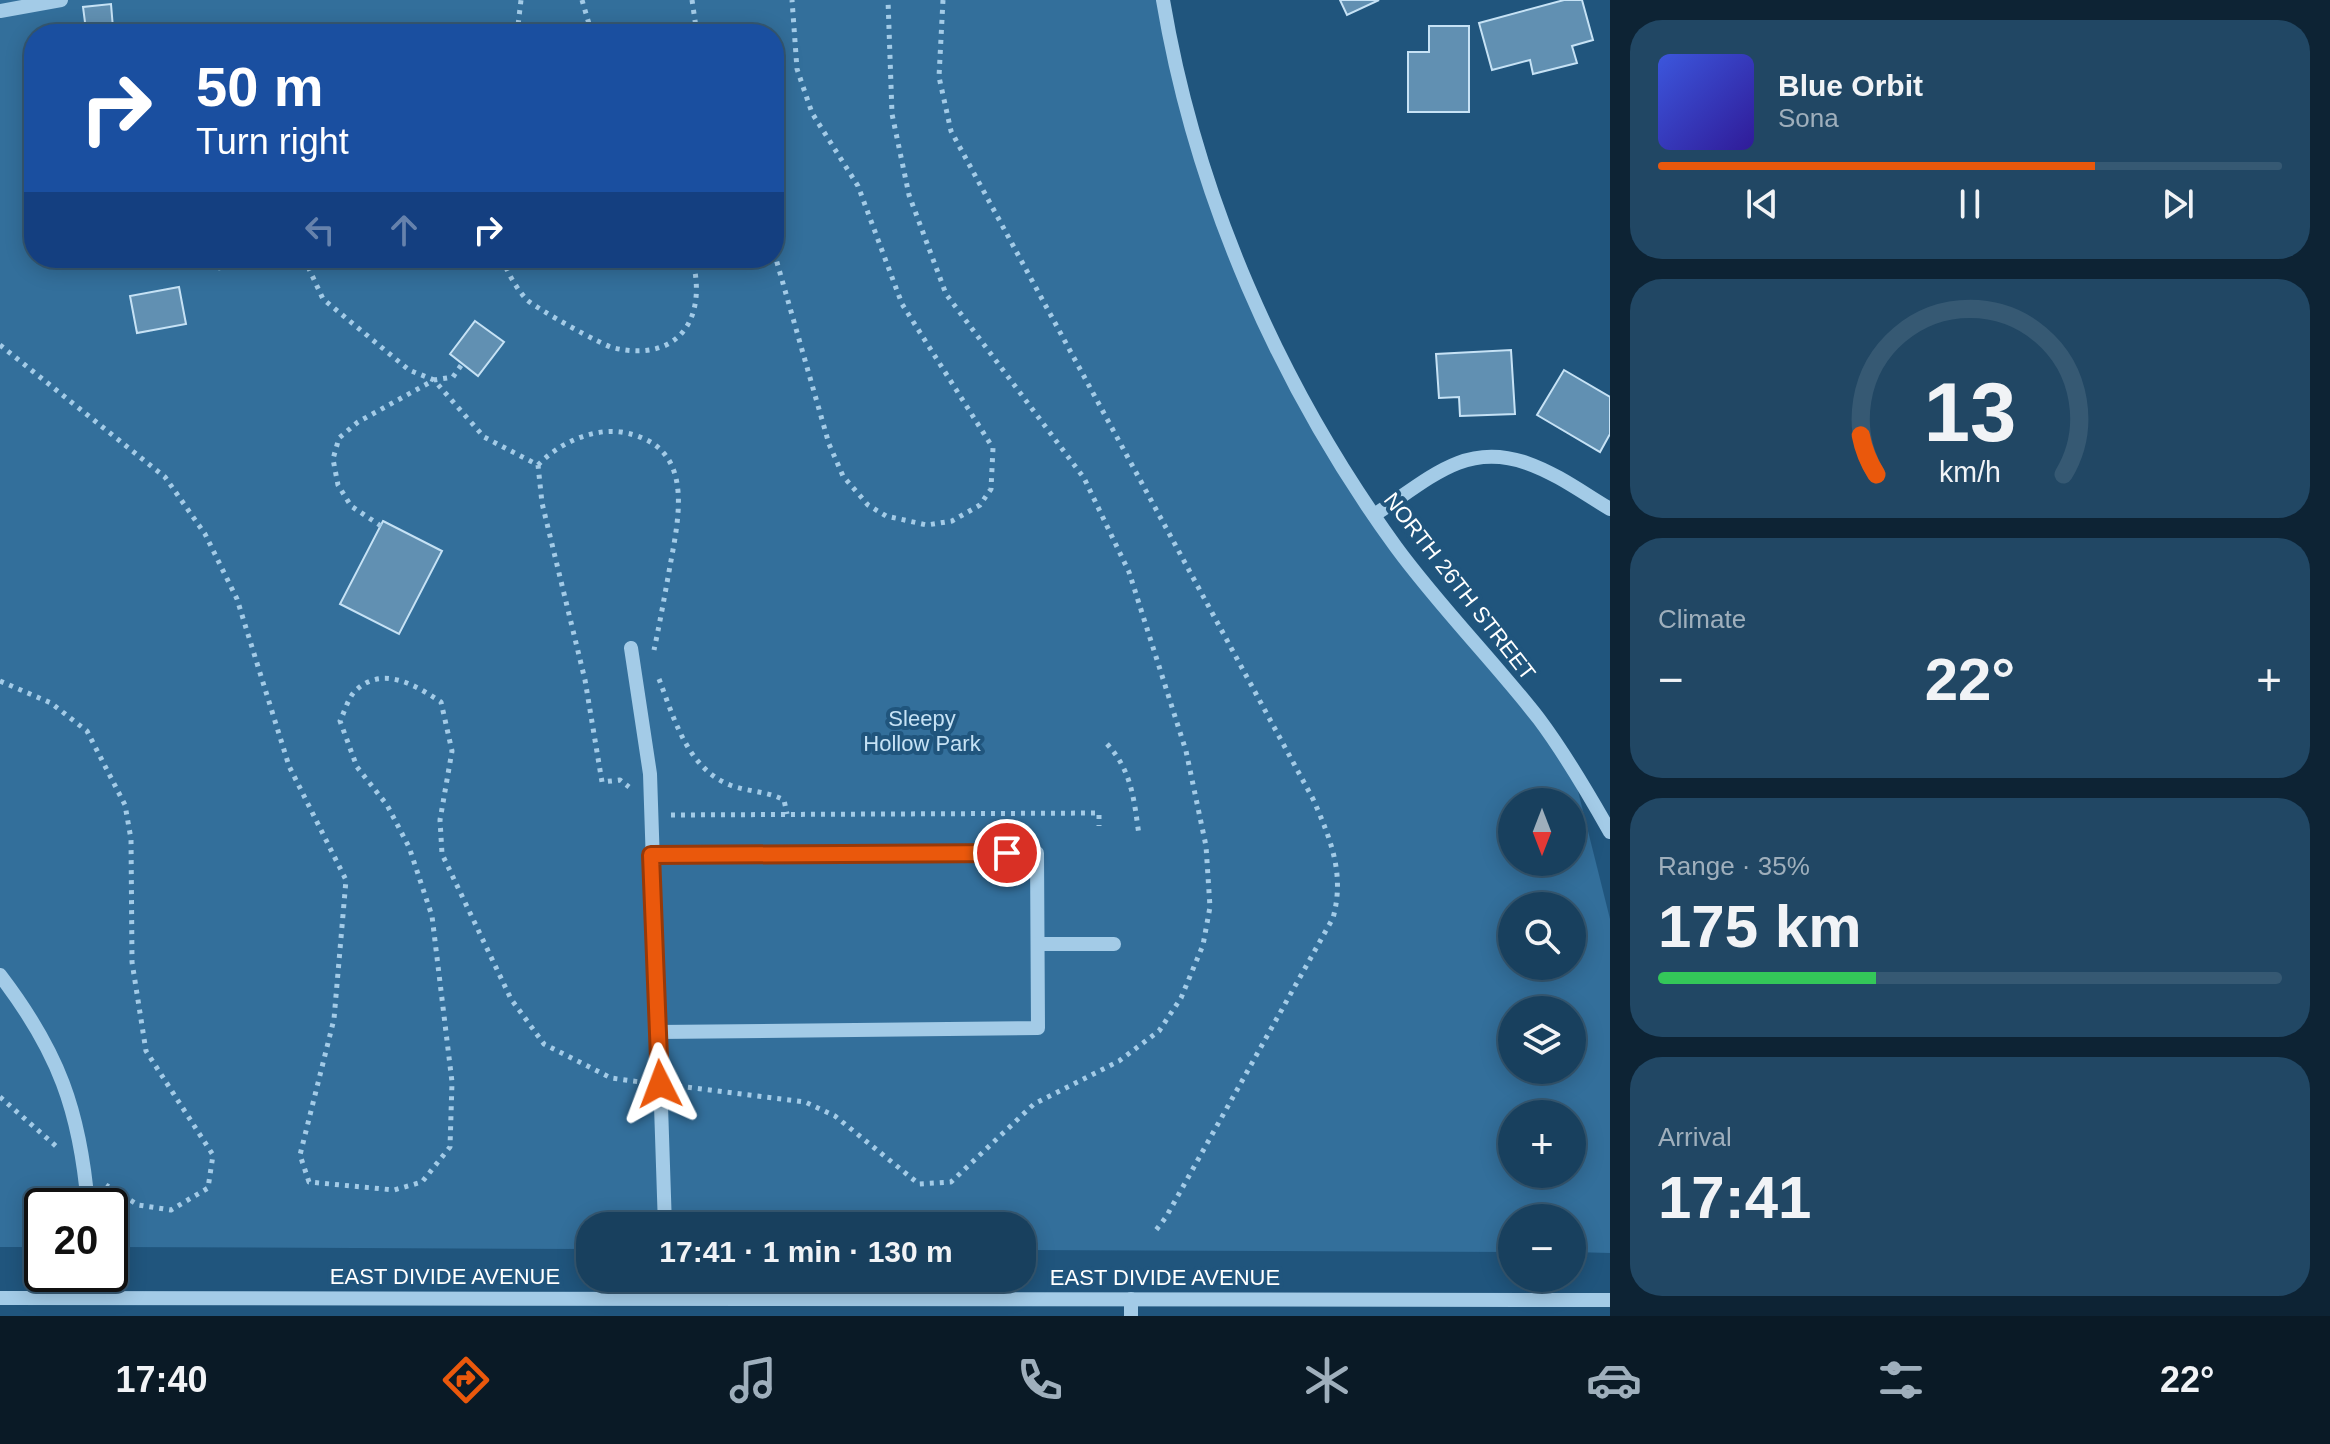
<!DOCTYPE html>
<html lang="en">
<head>
<meta charset="utf-8">
<style>
	:root { --surface:#18405e; --page:#214764; --text:#f1f3f6; --muted:#9fafbc; --line:#365973; --accent:#ea580c }
	body { margin:0; font-family:Helvetica,sans-serif; background:var(--page); color:var(--text); height:100vh; display:flex; flex-direction:column; font-size:30px; white-space:nowrap }
	* { box-sizing:border-box; margin:0 }
	p { font-size:26px; color:var(--muted) }
	.icon { flex:none; width:44px; height:44px; fill:none; stroke:currentColor; stroke-width:2; stroke-linecap:round; stroke-linejoin:round }
	.map { position:relative; flex:1; overflow:hidden }
	.details { display:flex; flex-direction:column; gap:20px; padding:20px; background:#0d2334; width:720px }
	.details>* { flex:none }
	.hud { position:absolute; left:24px; top:24px; width:760px; height:244px; border-radius:32px; box-shadow:0 4px 20px #0003,0 0 0 2px var(--line); background:#1a4fa0; color:#fff; overflow:hidden }
	.needle { width:52px; rotate:180deg }
	.fabs { position:absolute; left:1498px; top:788px; display:grid; gap:16px }
	.fabs a { display:grid; place-items:center; width:88px; height:88px; border-radius:50%; background:var(--surface); box-shadow:0 4px 20px #0003,0 0 0 2px var(--line); font-size:40px }
	.speed { position:absolute; left:24px; top:1188px; display:flex; gap:16px; font-size:40px; font-weight:700; text-align:center }
	.speed>* { display:grid; place-content:center; width:104px; height:104px; border-radius:50%; background:var(--surface); box-shadow:0 4px 20px #0003,0 0 0 2px var(--line); line-height:1 }
	.speed .limit { border:4px solid #111; border-radius:12px; background:#fff; color:#111 }
	.pin { position:absolute; display:grid; place-items:center; width:68px; height:68px; color:#fff; margin:-34px; border:4px solid #fff; border-radius:50%; box-shadow:0 2px 8px #0007 }
	.me { position:absolute; width:88px; margin:-44px; rotate:357deg; stroke-linejoin:round; filter:drop-shadow(0 0 6px #0008) }
	.turn { display:flex; align-items:center; gap:28px; height:168px; padding:0 40px; font-size:36px }
	.turn .icon { width:104px; height:104px; stroke-width:2.5 }
	.turn b { display:block; font-size:56px; line-height:68px }
	.lanes { display:flex; align-items:center; height:76px; padding:0 40px; background:#0003; justify-content:center; gap:40px; direction:ltr }
	.lanes .off { opacity:.35 }
	.big { font-size:60px; font-weight:700; line-height:1.1 }
	.details .tile { flex:1; display:flex; flex-direction:column; justify-content:center; gap:12px; min-width:0; padding:0 28px; border-radius:32px; background:var(--page) }
	.details .dial { align-items:center; gap:0 }
	.dial svg { height:208px; overflow:visible; fill:none; stroke:var(--line); stroke-width:7; stroke-linecap:round; text-anchor:middle }
	.dial text { fill:var(--text); stroke:none }
	.song { display:flex; align-items:center; gap:24px }
	.cover { width:96px; height:96px; border-radius:12px; background:linear-gradient(135deg,hsl(230 70% 55%),hsl(250 70% 35%)) }
	.played { height:8px; border-radius:4px; background:linear-gradient(90deg,var(--accent) 70%,var(--line) 70%) }
	.keys { display:flex; justify-content:space-around; direction:ltr }
	.heat { display:flex; justify-content:space-between; align-items:center; font-size:44px; direction:ltr }
	.charge { height:12px; border-radius:6px; background:linear-gradient(90deg,#34c759 35%,var(--line) 0) }
	.trip { position:absolute; left:576px; top:1212px; width:460px; height:80px; border-radius:32px; background:var(--surface); box-shadow:0 4px 20px #0003,0 0 0 2px var(--line); font-weight:700; line-height:80px; text-align:center }
	.menu { display:flex; height:128px; justify-content:space-around; align-items:center; background:#0a1a26; color:var(--muted) }
	.menu .icon { width:56px; height:56px }
	.menu .current { color:var(--accent) }
	.menu b { font-size:36px; color:var(--text) }
	main { display:flex; flex:1; min-height:0 }
	.map>svg:first-child { display:block }
	.green { fill:#336f9b; fill-rule:evenodd }
	.building { fill:#6190b2; stroke:#c6e2f5; stroke-width:2 }
	.lines { fill:none; stroke-linecap:round; stroke-linejoin:round }
	.path { stroke:#a3cbe7; stroke-width:5; stroke-dasharray:4 6; stroke-linecap:butt }
	.minor { stroke:#a3cbe7; stroke-width:14 }
	.route-casing { stroke:#983908; stroke-width:20 }
	.route { stroke:#ea580c; stroke-width:14 }
	.labels { text-anchor:middle; stroke-width:8; stroke-linejoin:round; paint-order:stroke }
	.street-label { font-size:22px; fill:#fff; stroke:#20557d }
	.park-label { font-size:22px; fill:#c6e2f5; stroke:#20557d }
</style>
</head>
<body>
<main>
<div class="map">
<svg width="1610" height="1316" viewBox="0 0 1610 1316">
	<rect width="100%" height="100%" fill="#20557d"/>
	<path class="green" d="M0 0H1163L1169 35 1246 280 1350 479 1572 767 1610 919V1253L1572 1252V1218H1512V1252L1022 1250V1226H590V1249L110 1247V1206H42V1247H0ZM34 34H774V258H34ZM1512 802H1572V862H1512ZM1512 906H1572V966H1512ZM1512 1010H1572V1070H1512ZM1512 1114H1572V1174H1512Z"/>
	<g class="building">
		<polygon points="1340,0 1379,0 1347,15"/>
		<polygon points="1564,0 1582,0 1593,40 1572,46 1577,63 1533,74 1530,60 1492,70 1479,23"/>
		<polygon points="111,4 113,28 86,30 83,7"/>
		<polygon points="1429,26 1469,26 1469,112 1408,112 1408,52 1429,52"/>
		<polygon points="179,287 186,324 137,333 130,296"/>
		<polygon points="475,321 504,342 478,376 450,354"/>
		<polygon points="1511,350 1515,414 1460,416 1459,397 1439,398 1436,354"/>
		<polygon points="1564,370 1610,397 1610,434 1600,452 1537,415"/>
		<polygon points="383,521 442,551 399,634 340,604"/>
	</g>
	<g class="lines">
		<g class="path">
			<polyline points="582,0 592,34"/>
			<polyline points="692,0 697,34"/>
			<path d="M943 0 939 77 951 131 1313 799C1331 840 1345 874 1333 918L1166 1217 1153 1234"/>
			<polyline points="517,34 521,0"/>
			<polyline points="774,252 829,444 843,476 868,505 886,516 927,525 952,521 980,505 991,489 993,448 902,304 858,186 812,113 797,69 792,0"/>
			<polyline points="219,258 221,270"/>
			<polyline points="304,258 323,299 409,370 434,380 484,437 538,465 542,503 585,680 602,782 620,780 629,787"/>
			<path d="M503 258C505 270 519 292 527 300 536 308 603 346 614 348 680 363 708 317 692 258"/>
			<path d="M0 345 165 477 205 534 237 599 289 766 346 880 334 1019 300 1155 309 1182 394 1190 422 1182 450 1147 452 1082 432 916 409 847 387 805 357 767 340 721C344 713 348 699 354 692 382 664 415 685 441 702L452 751 440 820 442 854 511 999 544 1044 611 1078 640 1082"/>
			<path d="M538 465C558 444 591 428 621 432 695 444 680 512 670 566 665 594 660 622 654 650"/>
			<polyline points="381,526 351,506 338,485 333,459 339,438 358,422 434,380 453,377 462,364"/>
			<path d="M659 679C674 718 687 768 730 785 748 792 767 791 784 800L787 814"/>
			<polyline points="0,681 51,703 87,731 125,805 131,839 132,962 146,1051 213,1155 208,1188 171,1210 138,1205 106,1185"/>
			<path d="M1107 744C1132 771 1134 800 1139 835"/>
			<polyline points="671,815 1099,813 1099,826"/>
			<polyline points="678,1086 805,1102 835,1116 919,1184 951,1182 1034,1104 1119,1061 1159,1031 1181,998 1203,945 1210,907 1206,846 1186,751 1129,572 1084,478 946,294 909,195 892,114 888,0"/>
			<polyline points="0,1097 57,1147"/>
		</g>
		<g class="minor">
			<path d="M1163 0C1196 196 1279 386 1396 547 1440 607 1493 660 1539 719 1566 755 1588 793 1610 832"/>
			<polyline points="0,11 61,0"/>
			<path d="M1374 515C1400 499 1429 474 1458 463 1515 441 1563 481 1610 509"/>
			<polyline points="631,648 650,774 665,1226"/>
			<polyline points="651,855 1037,853 1038,1028 657,1032"/>
			<polyline points="1038,944 1114,944"/>
			<path d="M0 975C58 1051 80 1110 88 1206"/>
			<polyline points="90,1274 91,1298"/>
			<polyline points="666,1278 666,1298"/>
			<polyline points="0,1298 1610,1300"/>
			<polyline points="1131,1299 1131,1316"/>
		</g>
	</g>
	<g class="lines">
		<g class="route-casing">
			<polyline id="route" points="660,1084 651,855 1007,853"/>
		</g>
		<use href="#route" class="route"/>
	</g>
	<g class="labels">
		<g class="street-label">
			<text transform="translate(1460 586) rotate(52)" y="8">NORTH 26TH STREET</text>
			<text x="445" y="1284">EAST DIVIDE AVENUE</text>
			<text x="1165" y="1285">EAST DIVIDE AVENUE</text>
		</g>
		<g class="park-label">
			<text x="922" y="726">Sleepy<tspan x="922" dy="25">Hollow Park</tspan></text>
		</g>
	</g>
</svg>
<div class="fabs">
<a><svg class="needle" viewBox="-14 -14 28 28"><path d="M0-13l5 13h-10z" fill="#e53935"/><path d="M0 13l5-13h-10z" fill="#9fafbc"/></svg></a>
<a><svg class="icon" aria-label="search" viewBox="0 0 24 24"><circle cx="10" cy="10" r="6"/><path d="M15 15l6 6"/></svg></a>
<a><svg class="icon" aria-label="layers" viewBox="0 0 24 24"><path d="M12 4l9 5-9 5-9-5zM3 14l9 5 9-5"/></svg></a>
<a>+</a>
<a>−</a>
</div>
<div class="speed"><div class="limit">20</div></div>
<div class="pin" style="left:1007px;top:853px;background:#d93025"><svg class="icon" aria-label="arrive" viewBox="0 0 24 24"><path d="M6 21V4h12l-3 4 3 4H6"/></svg></div>
<svg class="me" style="left:660px;top:1084px" viewBox="-20 -20 40 40"><path d="M0-17L14 15 0 8-14 15z" fill="#ea580c" stroke="#fff" stroke-width="4"/></svg>
<div class="trip">17:41 · 1 min · 130 m</div>
<div class="hud">
<div class="turn"><svg class="icon" aria-label="right" viewBox="0 0 24 24"><path d="M7 20v-9h11M14 6l5 5-5 5"/></svg><div><b>50 m</b>Turn right</div></div>
<div class="lanes"><svg class="icon off" aria-label="left" viewBox="0 0 24 24"><path d="M17 20v-9H6M10 6l-5 5 5 5"/></svg><svg class="icon off" aria-label="ahead" viewBox="0 0 24 24"><path d="M12 20V5M6 11l6-6 6 6"/></svg><svg class="icon" aria-label="right" viewBox="0 0 24 24"><path d="M7 20v-9h11M14 6l5 5-5 5"/></svg></div>
</div>
</div>
<section class="details">
<div class="tile">
<div class="song"><i class="cover"></i><div><b>Blue Orbit</b><p>Sona</p></div></div>
<div class="played"></div>
<div class="keys"><svg class="icon" aria-label="previous" viewBox="0 0 24 24"><path d="M18 5L8 12l10 7zM5 5v14"/></svg><svg class="icon" aria-label="pause" viewBox="0 0 24 24"><path d="M8 5v14M16 5v14"/></svg><svg class="icon" aria-label="next" viewBox="0 0 24 24"><path d="M6 5l10 7-10 7zM19 5v14"/></svg></div>
</div>
<div class="tile dial"><svg viewBox="0 0 100 80">
<path d="M14 69A42 42 0 1 1 86 69"/>
<path d="M14 69A42 42 0 0 1 8 54" stroke="#ea580c"/>
<text x="50" y="56" font-size="32" font-weight="700">13</text>
<text x="50" y="72" font-size="11">km/h</text>
</svg></div>
<div class="tile"><p>Climate</p>
<div class="heat"><a>−</a><b class="big">22°</b><a>+</a></div>
</div>
<div class="tile"><p>Range · 35%</p><b class="big">175 km</b><div class="charge"></div></div>
<div class="tile"><p>Arrival</p><b class="big">17:41</b></div>
</section>
</main>
<nav class="menu">
<b>17:40</b>
<svg class="icon current" aria-label="directions" viewBox="0 0 24 24"><path d="M12 3l9 9-9 9-9-9zM9 14v-3h6M13 9l2 2-2 2"/></svg>
<svg class="icon" aria-label="music" viewBox="0 0 24 24"><path d="M9 18V5l10-2v13"/><circle cx="6" cy="18" r="3"/><circle cx="16" cy="16" r="3"/></svg>
<svg class="icon" aria-label="phone" viewBox="0 0 24 24"><path d="M5 4h4l2 5-3 2q2 4 5 5l2-3 5 2v4C11 20 4 13 5 4z"/></svg>
<svg class="icon" aria-label="climate" viewBox="0 0 24 24"><path d="M12 3v18M4 7l16 10M4 17L20 7"/></svg>
<svg class="icon" aria-label="car" viewBox="0 0 24 24"><path d="M5 17H2v-5l4-1 3-4h7l3 4 3 1v5h-3M9 17h6M6 11h13"/><circle cx="7" cy="17" r="2"/><circle cx="17" cy="17" r="2"/></svg>
<svg class="icon" aria-label="filters" viewBox="0 0 24 24"><path d="M4 7h16M4 17h16"/><circle cx="9" cy="7" r="2"/><circle cx="15" cy="17" r="2"/></svg>
<b>22°</b>
</nav>
</body>
</html>
